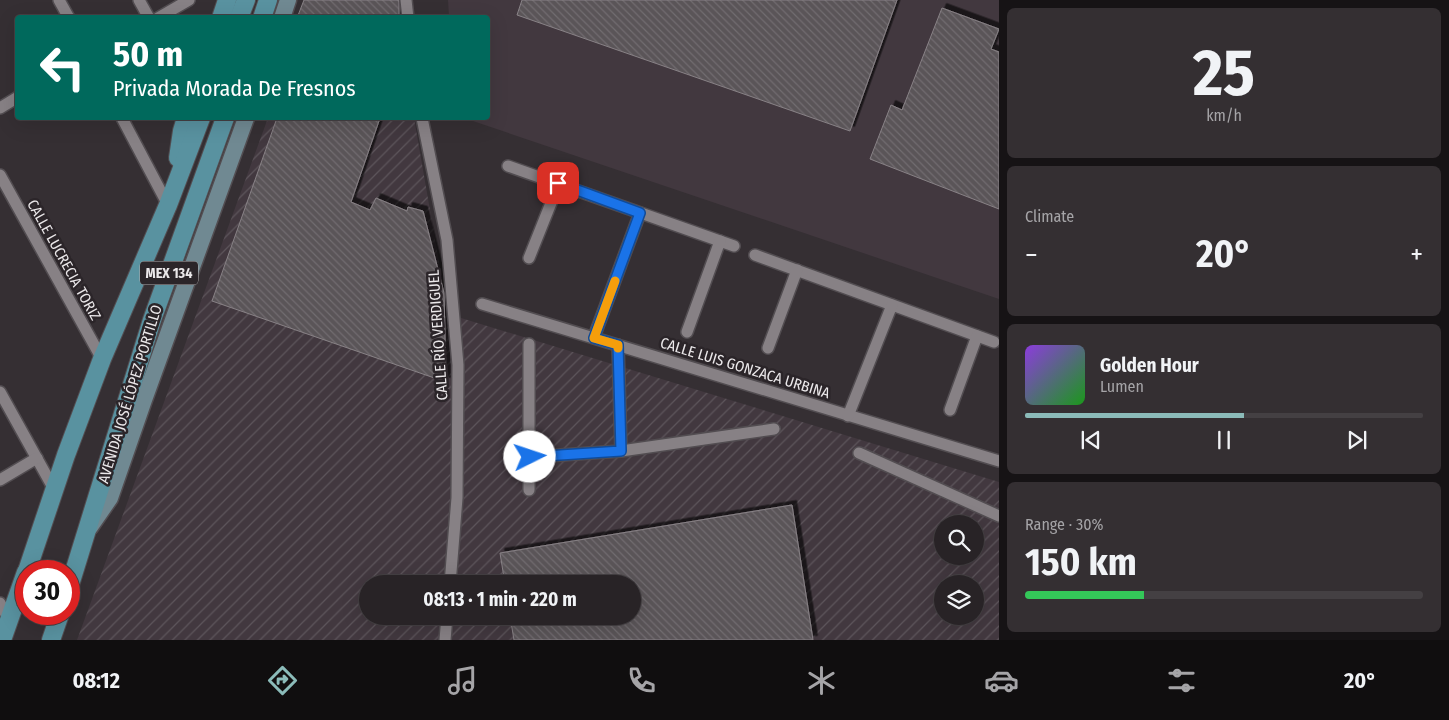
<!DOCTYPE html>
<html lang="en">
<head>
<meta charset="utf-8">
<style>
	:root { --surface:#282326; --page:#342f32; --text:#f1f3f6; --muted:#a5a4a7; --line:#444043; --accent:#8bbbb9 }
	body { margin:0; font-family:"Fira Sans Condensed",sans-serif; background:var(--page); color:var(--text); height:100vh; display:flex; flex-direction:column; font-size:19px; white-space:nowrap }
	* { box-sizing:border-box; margin:0 }
	p { font-size:16px; color:var(--muted) }
	.icon { flex:none; width:28px; height:28px; fill:none; stroke:currentColor; stroke-width:2; stroke-linecap:round; stroke-linejoin:round }
	.map { position:relative; flex:1; overflow:hidden }
	.side { display:flex; flex-direction:column; gap:8px; padding:8px; background:#161315; width:450px }
	.side>* { flex:none }
	.guide { position:absolute; left:15px; top:15px; width:475px; height:105px; border-radius:5px; box-shadow:0 5px 20px #0002,0 0 0 1px var(--line); background:#00695c; color:#fff; overflow:hidden }
	.fabs { position:absolute; left:934px; top:515px; display:grid; gap:10px }
	.fabs a { display:grid; place-items:center; width:50px; height:50px; border-radius:50%; background:var(--surface); box-shadow:0 5px 20px #0002,0 0 0 1px var(--line); font-size:25px }
	.speed { position:absolute; left:15px; top:560px; display:flex; gap:10px; font-size:25px; font-weight:700; text-align:center }
	.speed>* { display:grid; place-content:center; width:65px; height:65px; border-radius:50%; background:var(--surface); box-shadow:0 5px 20px #0002,0 0 0 1px var(--line); line-height:1 }
	.speed .limit { border:8px solid #d22; background:#fff; color:#111 }
	.pin { position:absolute; display:grid; place-items:center; width:42px; height:42px; color:#fff; margin:-21px; border-radius:10px; box-shadow:0 2px 8px #0006 }
	.me { position:absolute; width:55px; margin:-28px; rotate:86deg; stroke-linejoin:round; filter:drop-shadow(0 0 4px #0008) }
	.turn { display:flex; align-items:center; gap:18px; height:105px; padding:0 15px; font-size:22px }
	.turn .icon { width:65px; height:65px; stroke-width:2.5 }
	.turn b { display:block; font-size:35px; line-height:42px }
	.big { font-size:38px; font-weight:700; line-height:1.1 }
	.side .card { flex:1; display:flex; flex-direction:column; justify-content:center; gap:8px; min-width:0; padding:0 18px; border-radius:8px; background:var(--page) }
	.side .dial { align-items:center; gap:0 }
	.dial b { font-size:65px; line-height:1 }
	.song { display:flex; align-items:center; gap:15px }
	.cover { width:60px; height:60px; border-radius:8px; background:linear-gradient(135deg,hsl(270 70% 55%),hsl(120 70% 35%)) }
	.played { height:5px; border-radius:2px; background:linear-gradient(90deg,var(--accent) 55%,var(--line) 55%) }
	.keys { display:flex; justify-content:space-around; direction:ltr }
	.heat { display:flex; justify-content:space-between; align-items:center; font-size:28px; direction:ltr }
	.charge { height:8px; border-radius:4px; background:linear-gradient(90deg,#34c759 30%,var(--line) 0) }
	.trip { position:absolute; left:359px; top:575px; width:282px; height:50px; border-radius:25px; background:var(--surface); box-shadow:0 5px 20px #0002,0 0 0 1px var(--line); font-weight:700; line-height:50px; text-align:center }
	.dock { display:flex; height:80px; justify-content:space-around; align-items:center; background:#100e0f; color:var(--muted) }
	.dock .icon { width:35px; height:35px }
	.dock .selected { color:var(--accent) }
	.dock b { font-size:22px; color:var(--text) }
	main { display:flex; flex:1; min-height:0 }
	.map>svg:first-child { display:block }
	.built { fill:#42383f }
	.industrial { fill:url(#industrial-furrows); fill-rule:evenodd }
	.building { fill:url(#building-back-hatch); stroke:#888286; filter:url(#shadow) }
	.lines { fill:none; stroke-linecap:round; stroke-linejoin:round }
	.street-casing { stroke:#524d51; stroke-width:14 }
	.secondary-casing { stroke:#524d51; stroke-width:19 }
	.primary-casing { stroke:#524d51; stroke-width:20 }
	.street { stroke:#878185; stroke-width:11 }
	.secondary { stroke:#708992; stroke-width:16 }
	.primary { stroke:#5992a0; stroke-width:18 }
	.route-casing { stroke:#114b97; stroke-width:12 }
	.route { stroke:#1a73e8; stroke-width:9 }
	.slow { stroke:#f59e0b; stroke-width:9 }
	.labels { text-anchor:middle; stroke-width:5; stroke-linejoin:round; paint-order:stroke }
	.shield { fill:#2b2529; stroke:#b1aeb0; stroke-width:1 }
	.shield-label { font-size:14px; font-weight:bold; fill:#ebe8ea }
	.street-label { font-size:15px; fill:#ebe8ea; stroke:#2b2529 }
</style>
</head>
<body>
<main>
<div class="map">
<svg width="999" height="640" viewBox="0 0 999 640">
	<defs>
		<pattern id="industrial-furrows" width="10" height="10" patternUnits="userSpaceOnUse" patternTransform="scale(1.25)"><rect width="10" height="10" fill="#42383f"/><path d="M-1 1l2-2M0 10L10 0M9 11l2-2" fill="none" stroke="#5d555b"/></pattern>
		<pattern id="building-back-hatch" width="6" height="6" patternUnits="userSpaceOnUse" patternTransform="scale(1.25)"><rect width="6" height="6" fill="#5a5458"/><path d="M-1 5l2 2M0 0l6 6M5-1l2 2" fill="none" stroke="#726d70"/></pattern>
		<filter id="shadow"><feDropShadow dx="4.5" dy="-4.5" stdDeviation="0" flood-color="#0009"/></filter>
	</defs>
	<rect width="100%" height="100%" fill="#352f33"/>
	<polygon class="built" points="448,0 999,0 999,299 464,118 488,118 488,18 449,17"/>
	<path class="industrial" d="M268 118H414L448 314 999 482V640H77ZM942 524H975V556H942ZM368 584H632V616H368ZM942 584H975V616H942Z"/>
	<g class="building">
		<polygon points="304,0 399,0 399,18 297,18"/>
		<polygon points="522,0 897,0 850,131 517,15"/>
		<polygon points="942,8 999,29 991,49 999,52 999,209 870,159 891,105 902,110"/>
		<polygon points="277,118 380,118 351,202 370,210 376,198 407,211 408,207 423,211 444,293 446,382 212,301"/>
		<polygon points="792,505 813,640 514,640 510,616 632,616 632,584 505,584 500,553"/>
	</g>
	<g class="lines">
		<g class="street-casing">
			<g id="street">
				<polyline points="59,0 69,18"/>
				<polyline points="139,0 149,18"/>
				<polyline points="406,0 408,18"/>
				<polyline points="158,18 189,0"/>
				<polyline points="0,108 18,97"/>
				<polyline points="122,118 168,205"/>
				<polyline points="422,118 447,240 458,365 457,498 450,584"/>
				<polyline points="508,166 734,246"/>
				<polyline points="0,175 102,359"/>
				<polyline points="755,255 994,342"/>
				<polyline points="529,258 559,183"/>
				<polyline points="482,304 999,461"/>
				<polyline points="687,332 720,241"/>
				<polyline points="594,337 640,213"/>
				<polyline points="529,344 529,490"/>
				<polyline points="618,345 621,451"/>
				<polyline points="768,348 797,270"/>
				<polyline points="0,392 55,491"/>
				<polyline points="950,410 977,336"/>
				<polyline points="848,416 892,305"/>
				<polyline points="859,453 999,516"/>
				<polyline points="530,457 621,451 774,429"/>
				<polyline points="0,480 37,458"/>
				<polyline points="0,603 9,620"/>
				<polyline points="445,640 447,616"/>
			</g>
		</g>
		<g class="secondary-casing">
			<g id="secondary">
				<polyline points="282,18 288,0"/>
				<polyline points="90,527 110,498 144,400 246,118"/>
			</g>
		</g>
		<g class="primary-casing">
			<g id="primary">
				<polyline points="221,18 227,0"/>
				<polyline points="239,18 246,0"/>
				<polyline points="262,18 268,0"/>
				<polyline points="178,158 182,131 186,118"/>
				<polyline points="27,571 66,455 102,359 168,205 201,118"/>
				<polyline points="69,588 152,320 225,118"/>
				<polyline points="2,640 26,572"/>
				<polyline points="51,640 60,614"/>
			</g>
		</g>
		<use href="#street" class="street"/>
		<use href="#secondary" class="secondary"/>
		<use href="#primary" class="primary"/>
	</g>
	<g class="lines">
		<g class="route-casing">
			<polyline id="route" points="530,457 621,451 618,345 594,338 640,213 558,183"/>
		</g>
		<use href="#route" class="route"/>
		<polyline class="slow" points="615,281 594,338 618,345 618,348"/>
	</g>
	<g class="labels">
		<rect class="shield" x="140" y="261.5" width="58" height="23" rx="4"/>
		<g class="shield-label">
			<text x="169" y="278">MEX 134</text>
		</g>
		<g class="street-label">
			<text transform="translate(64 260) rotate(61)" y="5">CALLE LUCRECIA TORIZ</text>
			<text transform="translate(438 335) rotate(-94)" y="5">CALLE RÍO VERDIGUEL</text>
			<text transform="translate(745 368) rotate(17)" y="5">CALLE LUIS GONZACA URBINA</text>
			<text transform="translate(130 394) rotate(-73)" y="5">AVENIDA JOSÉ LÓPEZ PORTILLO</text>
		</g>
	</g>
</svg>
<div class="fabs">
<a><svg class="icon" aria-label="search" viewBox="0 0 24 24"><circle cx="10" cy="10" r="6"/><path d="M15 15l6 6"/></svg></a>
<a><svg class="icon" aria-label="layers" viewBox="0 0 24 24"><path d="M12 4l9 5-9 5-9-5zM3 14l9 5 9-5"/></svg></a>
</div>
<div class="speed"><div class="limit">30</div></div>
<div class="pin" style="left:558px;top:183px;background:#d93025"><svg class="icon" aria-label="arrive" viewBox="0 0 24 24"><path d="M6 21V4h12l-3 4 3 4H6"/></svg></div>
<svg class="me" style="left:530px;top:457px" viewBox="-20 -20 40 40"><circle r="19" fill="#fff"/><path d="M0-13L10 11 0 6-10 11z" fill="#1a73e8"/></svg>
<div class="trip">08:13 · 1 min · 220 m</div>
<div class="guide">
<div class="turn"><svg class="icon" aria-label="left" viewBox="0 0 24 24"><path d="M17 20v-9H6M10 6l-5 5 5 5"/></svg><div><b>50 m</b>Privada Morada De Fresnos</div></div>
</div>
</div>
<section class="side">
<div class="card dial"><b>25</b><p>km/h</p></div>
<div class="card"><p>Climate</p>
<div class="heat"><a>−</a><b class="big">20°</b><a>+</a></div>
</div>
<div class="card">
<div class="song"><i class="cover"></i><div><b>Golden Hour</b><p>Lumen</p></div></div>
<div class="played"></div>
<div class="keys"><svg class="icon" aria-label="previous" viewBox="0 0 24 24"><path d="M18 5L8 12l10 7zM5 5v14"/></svg><svg class="icon" aria-label="pause" viewBox="0 0 24 24"><path d="M8 5v14M16 5v14"/></svg><svg class="icon" aria-label="next" viewBox="0 0 24 24"><path d="M6 5l10 7-10 7zM19 5v14"/></svg></div>
</div>
<div class="card"><p>Range · 30%</p><b class="big">150 km</b><div class="charge"></div></div>
</section>
</main>
<nav class="dock">
<b>08:12</b>
<svg class="icon selected" aria-label="directions" viewBox="0 0 24 24"><path d="M12 3l9 9-9 9-9-9zM9 14v-3h6M13 9l2 2-2 2"/></svg>
<svg class="icon" aria-label="music" viewBox="0 0 24 24"><path d="M9 18V5l10-2v13"/><circle cx="6" cy="18" r="3"/><circle cx="16" cy="16" r="3"/></svg>
<svg class="icon" aria-label="phone" viewBox="0 0 24 24"><path d="M5 4h4l2 5-3 2q2 4 5 5l2-3 5 2v4C11 20 4 13 5 4z"/></svg>
<svg class="icon" aria-label="climate" viewBox="0 0 24 24"><path d="M12 3v18M4 7l16 10M4 17L20 7"/></svg>
<svg class="icon" aria-label="car" viewBox="0 0 24 24"><path d="M5 17H2v-5l4-1 3-4h7l3 4 3 1v5h-3M9 17h6M6 11h13"/><circle cx="7" cy="17" r="2"/><circle cx="17" cy="17" r="2"/></svg>
<svg class="icon" aria-label="filters" viewBox="0 0 24 24"><path d="M4 7h16M4 17h16"/><circle cx="9" cy="7" r="2"/><circle cx="15" cy="17" r="2"/></svg>
<b>20°</b>
</nav>
</body>
</html>
